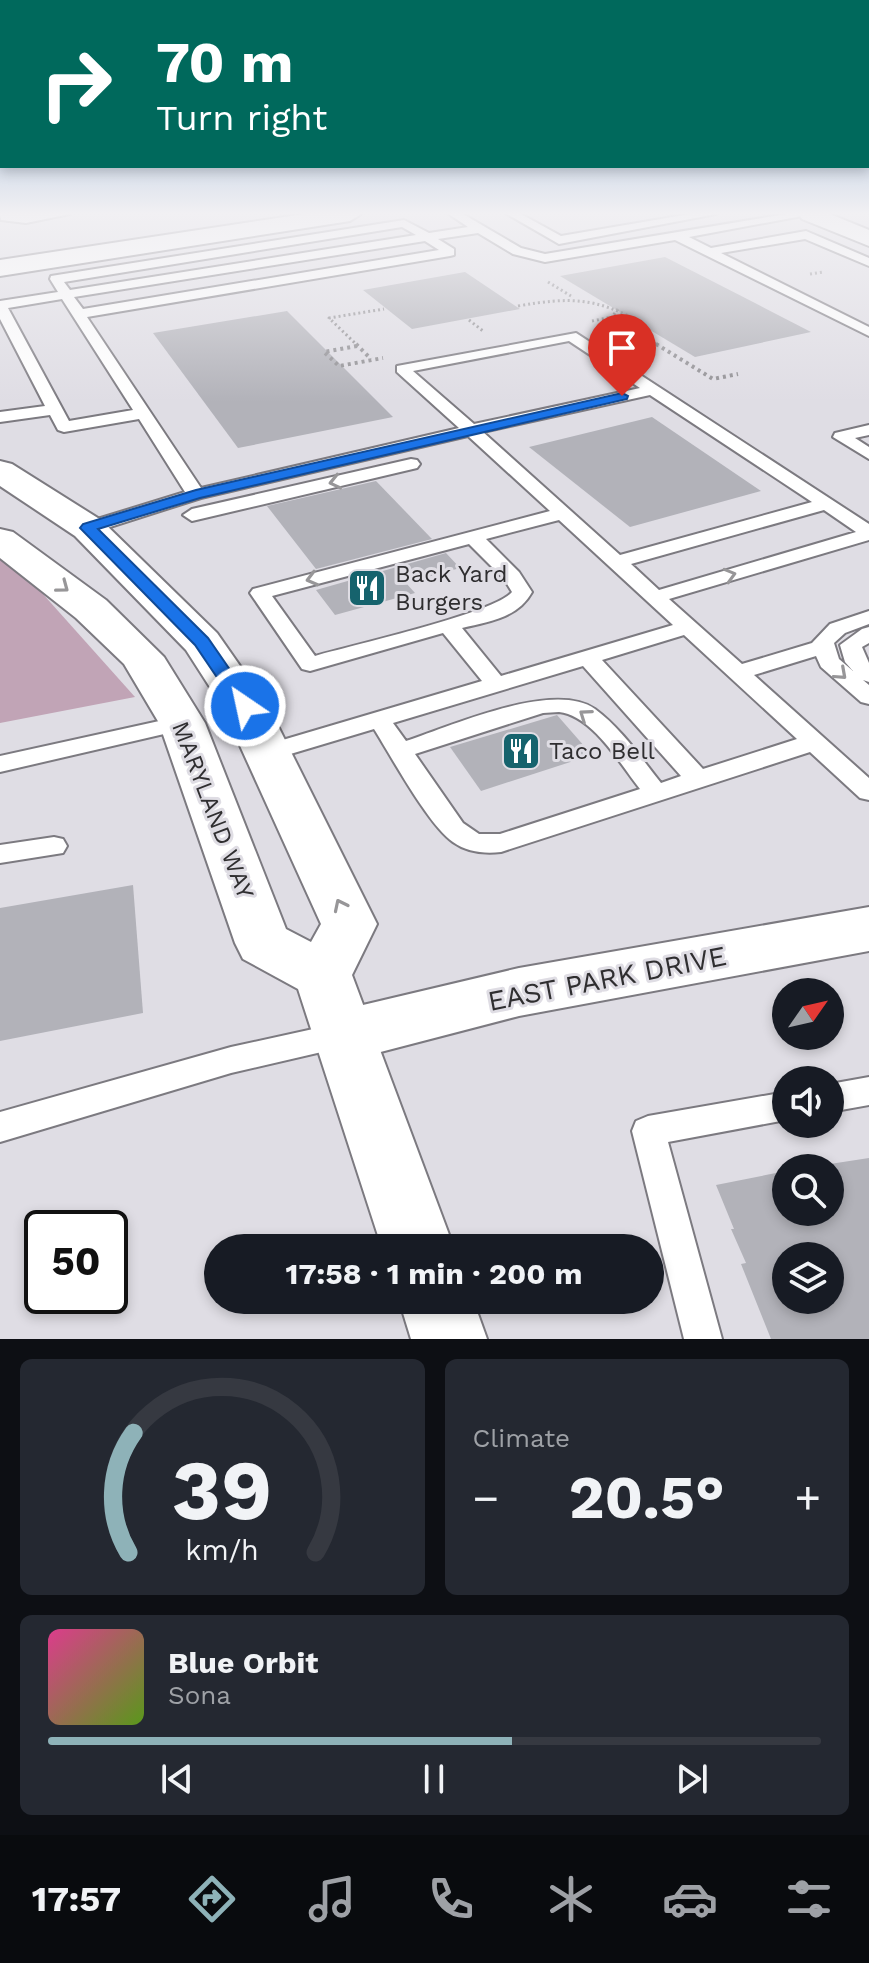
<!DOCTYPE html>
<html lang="en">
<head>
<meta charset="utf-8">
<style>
	:root { --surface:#171b24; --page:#242831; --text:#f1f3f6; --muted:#9ea1a6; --line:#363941; --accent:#8eb2b8 }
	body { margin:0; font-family:"Work Sans",sans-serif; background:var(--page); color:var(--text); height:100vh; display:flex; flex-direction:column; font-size:30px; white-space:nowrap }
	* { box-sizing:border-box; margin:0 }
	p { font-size:26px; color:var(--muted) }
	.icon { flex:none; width:44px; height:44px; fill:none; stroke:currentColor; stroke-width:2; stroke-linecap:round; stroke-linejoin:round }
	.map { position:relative; height:1339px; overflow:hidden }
	.details { display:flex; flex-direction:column; gap:20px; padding:20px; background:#0d0f14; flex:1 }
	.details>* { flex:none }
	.top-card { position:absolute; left:0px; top:0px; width:870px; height:168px; box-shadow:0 4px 12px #0003; background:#00695c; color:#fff; overflow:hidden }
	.needle { width:52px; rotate:56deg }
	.fabs { position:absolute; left:772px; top:978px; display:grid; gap:16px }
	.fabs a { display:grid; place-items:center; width:72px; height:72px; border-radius:50%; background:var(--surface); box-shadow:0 4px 12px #0003; font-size:40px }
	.speed { position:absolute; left:24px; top:1210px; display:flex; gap:16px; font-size:40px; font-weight:700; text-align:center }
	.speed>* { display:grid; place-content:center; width:104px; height:104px; border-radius:50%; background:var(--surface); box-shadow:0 4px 12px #0003; line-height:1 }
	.speed .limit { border:4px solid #111; border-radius:12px; background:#fff; color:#111 }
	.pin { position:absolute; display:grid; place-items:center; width:68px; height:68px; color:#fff; margin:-82px -34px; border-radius:50% 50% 50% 0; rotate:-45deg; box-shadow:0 0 8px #0007 }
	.pin .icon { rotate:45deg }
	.me { position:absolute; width:88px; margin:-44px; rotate:326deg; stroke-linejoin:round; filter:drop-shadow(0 0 6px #0008) }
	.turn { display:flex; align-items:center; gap:28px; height:168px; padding:0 24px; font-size:36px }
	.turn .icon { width:104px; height:104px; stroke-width:2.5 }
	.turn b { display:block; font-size:56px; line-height:68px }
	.big { font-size:60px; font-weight:700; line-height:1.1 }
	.details .widget { flex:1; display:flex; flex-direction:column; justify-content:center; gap:12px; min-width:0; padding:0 28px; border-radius:12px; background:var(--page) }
	.details .dial { align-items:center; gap:0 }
	.dial svg { height:208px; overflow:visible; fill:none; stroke:var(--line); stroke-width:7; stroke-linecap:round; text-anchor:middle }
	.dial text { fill:var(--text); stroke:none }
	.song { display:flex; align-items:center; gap:24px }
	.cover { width:96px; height:96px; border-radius:12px; background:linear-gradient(135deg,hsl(330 70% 55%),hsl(90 70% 35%)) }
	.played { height:8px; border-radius:4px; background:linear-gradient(90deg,var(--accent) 60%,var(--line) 60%) }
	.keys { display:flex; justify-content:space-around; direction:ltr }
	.heat { display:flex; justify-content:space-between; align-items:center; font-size:44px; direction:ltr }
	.details .tiles { flex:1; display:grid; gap:20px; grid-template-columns:1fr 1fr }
	.widget:last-child { grid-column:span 2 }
	.trip { position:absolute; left:204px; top:1234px; width:460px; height:80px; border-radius:40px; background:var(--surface); box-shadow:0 4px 12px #0003; font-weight:700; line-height:80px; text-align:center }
	.tab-bar { display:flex; height:128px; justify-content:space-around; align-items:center; background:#090b0e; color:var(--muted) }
	.tab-bar .icon { width:56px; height:56px }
	.tab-bar .active { color:var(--accent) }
	.tab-bar b { font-size:36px; color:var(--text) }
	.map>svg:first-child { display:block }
	.green { fill:#c1a4b6 }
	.building { fill:#b2b2b9; fill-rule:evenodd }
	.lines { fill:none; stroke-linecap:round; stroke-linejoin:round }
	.service-casing { stroke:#7c7a80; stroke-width:4 }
	.minor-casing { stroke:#7c7a80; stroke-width:4 }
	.tertiary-casing { stroke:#7c7a80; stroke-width:4 }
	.secondary-casing { stroke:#7c7a80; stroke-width:4 }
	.path-far1 { stroke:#8f8e92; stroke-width:3; stroke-dasharray:2 3; stroke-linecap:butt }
	.path { stroke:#8f8e92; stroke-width:4; stroke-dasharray:3 4; stroke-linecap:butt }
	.service { fill:#fff; fill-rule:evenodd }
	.minor { fill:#fff; fill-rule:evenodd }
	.tertiary { fill:#fff; fill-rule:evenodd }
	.secondary { fill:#fff; fill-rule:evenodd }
	.oneway { stroke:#979698 }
	.route { fill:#1a73e8; stroke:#114b97; stroke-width:2 }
	.labels { text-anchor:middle; stroke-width:6; stroke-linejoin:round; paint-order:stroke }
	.poi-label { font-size:24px; fill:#2f2e30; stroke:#dfdde4; text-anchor:start }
	.street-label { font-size:24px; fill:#2f2e30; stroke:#dfdde4 }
	.near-street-label { font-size:28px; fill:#2f2e30; stroke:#dfdde4 }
</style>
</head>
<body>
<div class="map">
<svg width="869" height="1339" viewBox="0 0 869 1339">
	<rect width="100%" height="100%" fill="#dfdde4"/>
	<polygon class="green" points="0,546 135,697 0,723"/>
	<g class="building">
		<polygon points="665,257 755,303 811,332 695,357 560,276"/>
		<polygon points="465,272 520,309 412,329 363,290"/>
		<polygon points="287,311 393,417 238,448 153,333"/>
		<polygon points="652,417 761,491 630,527 529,447"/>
		<polygon points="376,481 432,539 316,569 267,506"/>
		<polygon points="446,553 460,568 406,583 415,593 335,615 316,590"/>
		<polygon points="557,715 592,755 481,791 450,747"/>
		<polygon points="133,885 143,1013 0,1041 0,908"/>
		<path d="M869 1158V1339H771L741 1264 746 1263 731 1229H734L716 1185 786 1171V1212H830V1168H804ZM786 1256H830V1300H786Z"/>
	</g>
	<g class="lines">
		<g class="service-casing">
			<g id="service">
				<polygon points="0,214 70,214 26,223 1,220"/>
				<path d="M449 214H463L521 248 545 254 786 214H813L689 237 711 248 806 231 869 258V266L805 239 721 253 869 327V336L675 240 545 262 513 254 478 233 438 239 454 249V255L450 256 87 317 201 488 459 428 397 372V366L576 333 869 524V540L669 599 742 664 812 643 830 624 869 611V624L845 633 834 643 839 659 853 671 845 662 840 645 862 629 869 627V643L862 647 869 663V682L863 680 869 685V704L861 702 821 667 816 656 754 675 869 778V800L860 798 810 752 501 852C484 854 467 852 453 842 429 826 391 756 374 729L267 761 259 759 255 753 259 747 482 681 443 633 310 671 302 669 250 593 253 589 550 511 468 436 201 498 88 534 81 532 79 528 81 524 185 492 139 419 64 432 58 430 50 415 0 422V412L45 406 0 319V301L58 292 50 279 51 276 404 220 429 233 468 227ZM402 227 416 235 70 290 64 282ZM425 241 439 250 83 309 74 297ZM62 299 133 410 69 421 8 308ZM569 341 640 388 474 424 413 371ZM650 395 812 502 620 555 483 432ZM824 510 856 532 659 590 631 564ZM559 520 673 625 501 676 462 628C488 622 518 618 532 592L519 572 486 539ZM469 544 504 579 512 592C496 613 349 646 315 656L272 596ZM684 635 797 739 703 769 602 660ZM583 666 681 776 661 783C641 758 621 728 595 709 554 680 451 726 406 741L393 723ZM559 712C593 716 620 764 640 789L500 834H479L463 823 415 754 543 713Z"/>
				<polygon points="507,214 521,214 561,236 690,214 716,214 559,244"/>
				<polygon points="869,425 869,435 855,438 869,447 869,459 833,437 835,433"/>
				<polygon points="411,459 417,460 420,464 417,468 192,521 183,515 192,509"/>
				<polygon points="182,716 190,718 194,723 190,728 0,772 0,756"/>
				<polygon points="54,837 63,839 67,846 63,853 0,863 0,845"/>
				<polygon points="345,1022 356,1026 360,1035 356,1044 231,1073 0,1142 0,1112 231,1047"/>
				<polygon points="869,1077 869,1105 830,1112 830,1084"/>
				<polygon points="786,1092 786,1120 668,1142 722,1339 684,1339 632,1131 636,1121 648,1116"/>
			</g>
		</g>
		<g class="minor-casing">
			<g id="minor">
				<polygon points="304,214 361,214 350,221 0,276 0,260"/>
				<polygon points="799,214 830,214 869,230 869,246 802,219"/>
			</g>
		</g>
		<g class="tertiary-casing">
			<polygon id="tertiary" points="869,907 869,951 519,1016 346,1061 324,1053 315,1035 324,1017 346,1009 519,968"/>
		</g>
		<g class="secondary-casing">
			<g id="secondary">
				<polygon points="0,461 12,464 101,520 217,633 268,706 377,924 352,975 454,1248 382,1248 298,989 243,959 235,943 159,723 124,664 76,618 0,558 0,529 13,532 106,600 164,657 205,723 286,929 311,942 321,924 222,706 186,650 75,536 0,486"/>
				<polygon points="399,1300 473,1300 487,1339 411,1339"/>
			</g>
		</g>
		<g class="path-far1">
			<polyline points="810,274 823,272"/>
			<polyline points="548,282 571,296"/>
			<path d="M518 306C570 297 595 297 642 323L635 332"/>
			<polyline points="618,309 612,317 659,346"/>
			<polyline points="469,320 483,331"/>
			<polyline points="592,321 612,317"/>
			<polyline points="358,346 329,318 384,309"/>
		</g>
		<g class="path">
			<polyline points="356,344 371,359"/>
			<polyline points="656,344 713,379 738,374"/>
			<polyline points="357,346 324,352 339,366 383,358"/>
		</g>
		<use href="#service" class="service"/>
		<use href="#minor" class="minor"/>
		<use href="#tertiary" class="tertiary"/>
		<use href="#secondary" class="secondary"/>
	</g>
	<defs><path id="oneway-chevron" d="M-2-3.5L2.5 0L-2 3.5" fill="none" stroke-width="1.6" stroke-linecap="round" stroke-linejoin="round" transform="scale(2)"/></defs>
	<g class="oneway">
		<use href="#oneway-chevron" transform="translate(335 482) rotate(167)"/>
		<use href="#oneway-chevron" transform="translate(730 575) rotate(-16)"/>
		<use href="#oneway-chevron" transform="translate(312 579) rotate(165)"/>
		<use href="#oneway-chevron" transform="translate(63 587) rotate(37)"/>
		<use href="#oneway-chevron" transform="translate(841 674) rotate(42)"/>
		<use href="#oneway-chevron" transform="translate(585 715) rotate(-145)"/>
		<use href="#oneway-chevron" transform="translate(340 905) rotate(-116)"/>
	</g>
	<linearGradient id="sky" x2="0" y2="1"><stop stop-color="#78a0cd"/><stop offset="0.53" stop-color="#f1f0f3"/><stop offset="1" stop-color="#f1f0f3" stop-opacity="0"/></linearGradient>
	<rect width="869" height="402" fill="url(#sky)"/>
	<polygon class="route" points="622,393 628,396 627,399 200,498 98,529 208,638 255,706 245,712 239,710 195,645 80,528 83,524 196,490"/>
	<defs>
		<g id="restaurant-square" transform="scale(2)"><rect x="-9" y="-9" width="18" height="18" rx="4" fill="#16636d" stroke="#dfdde4"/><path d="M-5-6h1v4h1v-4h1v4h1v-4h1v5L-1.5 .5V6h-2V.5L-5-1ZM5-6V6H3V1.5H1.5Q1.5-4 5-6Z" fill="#fff"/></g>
	</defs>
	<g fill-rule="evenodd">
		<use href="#restaurant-square" x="367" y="588"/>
		<use href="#restaurant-square" x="521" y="751"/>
	</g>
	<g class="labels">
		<g class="poi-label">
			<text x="395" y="582">Back Yard<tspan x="395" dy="28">Burgers</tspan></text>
			<text x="549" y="759">Taco Bell</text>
		</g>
		<g class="street-label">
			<text transform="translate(213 810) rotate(69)" y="8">MARYLAND WAY</text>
		</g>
		<g class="near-street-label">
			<text transform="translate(607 978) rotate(-11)" y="10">EAST PARK DRIVE</text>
		</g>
	</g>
</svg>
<div class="fabs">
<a><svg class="needle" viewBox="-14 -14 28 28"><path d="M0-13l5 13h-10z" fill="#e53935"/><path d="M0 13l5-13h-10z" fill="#9ea1a6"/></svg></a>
<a><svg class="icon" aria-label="sound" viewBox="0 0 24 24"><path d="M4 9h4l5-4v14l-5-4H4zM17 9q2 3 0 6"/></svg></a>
<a><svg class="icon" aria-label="search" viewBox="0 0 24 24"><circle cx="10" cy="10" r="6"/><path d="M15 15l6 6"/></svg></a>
<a><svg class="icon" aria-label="layers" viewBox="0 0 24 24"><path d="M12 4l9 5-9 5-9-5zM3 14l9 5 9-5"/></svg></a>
</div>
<div class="speed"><div class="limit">50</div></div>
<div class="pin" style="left:622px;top:396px;background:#d93025"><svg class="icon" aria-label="arrive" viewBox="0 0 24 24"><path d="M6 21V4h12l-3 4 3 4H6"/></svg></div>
<svg class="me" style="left:245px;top:706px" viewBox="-20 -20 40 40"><circle r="17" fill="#1a73e8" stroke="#fff" stroke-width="3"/><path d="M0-11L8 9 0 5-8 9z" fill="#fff"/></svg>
<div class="trip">17:58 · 1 min · 200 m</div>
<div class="top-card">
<div class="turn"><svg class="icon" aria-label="right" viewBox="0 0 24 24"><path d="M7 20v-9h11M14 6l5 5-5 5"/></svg><div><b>70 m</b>Turn right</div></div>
</div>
</div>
<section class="details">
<div class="tiles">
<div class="widget dial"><svg viewBox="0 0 100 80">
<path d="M14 69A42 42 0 1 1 86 69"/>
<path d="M14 69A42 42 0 0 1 16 23" stroke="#8eb2b8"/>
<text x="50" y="56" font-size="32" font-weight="700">39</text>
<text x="50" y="72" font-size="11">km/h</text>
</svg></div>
<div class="widget"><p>Climate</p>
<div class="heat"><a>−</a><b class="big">20.5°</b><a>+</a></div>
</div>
<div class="widget">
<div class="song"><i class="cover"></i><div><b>Blue Orbit</b><p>Sona</p></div></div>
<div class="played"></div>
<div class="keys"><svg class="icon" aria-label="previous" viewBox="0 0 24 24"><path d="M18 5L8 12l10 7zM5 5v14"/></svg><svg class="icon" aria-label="pause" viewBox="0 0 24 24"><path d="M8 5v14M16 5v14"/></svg><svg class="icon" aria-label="next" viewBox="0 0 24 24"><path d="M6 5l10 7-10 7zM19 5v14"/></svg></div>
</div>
</div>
</section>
<nav class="tab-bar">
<b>17:57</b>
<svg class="icon active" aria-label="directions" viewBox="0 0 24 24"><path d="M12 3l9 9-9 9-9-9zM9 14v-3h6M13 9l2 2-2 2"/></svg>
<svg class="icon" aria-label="music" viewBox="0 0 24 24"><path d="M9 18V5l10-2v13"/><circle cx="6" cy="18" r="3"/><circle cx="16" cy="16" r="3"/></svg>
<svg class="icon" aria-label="phone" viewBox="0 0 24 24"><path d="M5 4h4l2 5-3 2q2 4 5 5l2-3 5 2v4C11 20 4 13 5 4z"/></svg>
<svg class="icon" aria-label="climate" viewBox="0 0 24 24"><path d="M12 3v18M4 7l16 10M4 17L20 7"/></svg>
<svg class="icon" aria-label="car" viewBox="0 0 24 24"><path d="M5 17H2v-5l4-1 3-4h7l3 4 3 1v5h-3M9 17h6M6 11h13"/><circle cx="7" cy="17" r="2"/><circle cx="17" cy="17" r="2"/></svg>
<svg class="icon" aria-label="filters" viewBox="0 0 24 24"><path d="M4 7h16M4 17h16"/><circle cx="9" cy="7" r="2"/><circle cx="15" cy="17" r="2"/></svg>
</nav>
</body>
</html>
